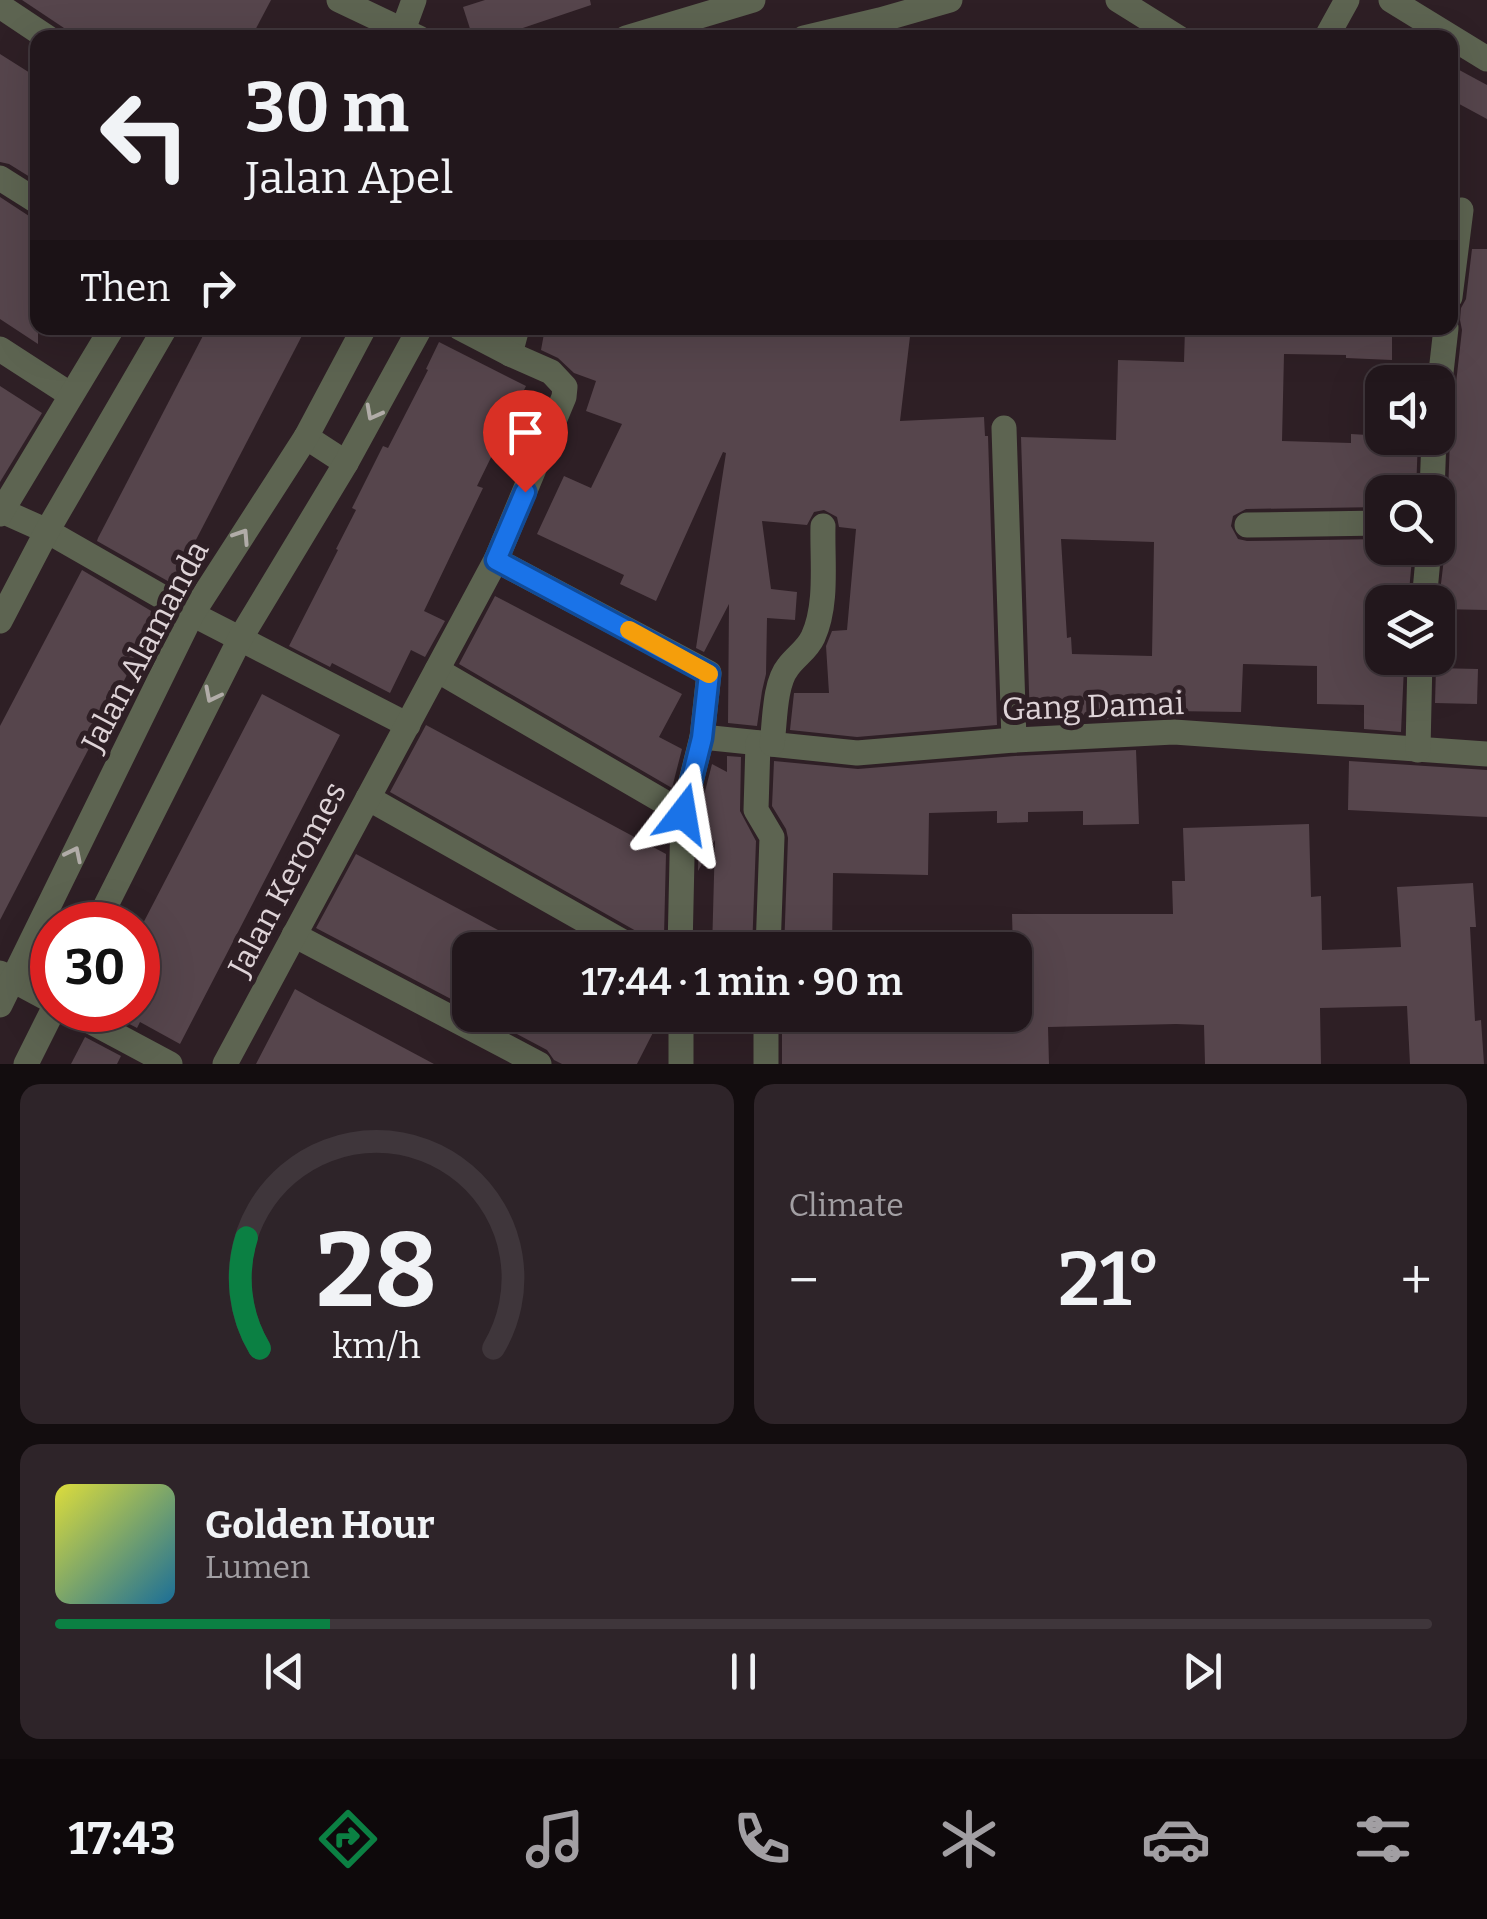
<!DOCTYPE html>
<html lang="en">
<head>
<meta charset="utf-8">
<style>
	:root { --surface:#22171c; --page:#2e2429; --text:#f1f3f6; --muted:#a29fa3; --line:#3f363b; --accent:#0b8043 }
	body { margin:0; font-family:Bitter,serif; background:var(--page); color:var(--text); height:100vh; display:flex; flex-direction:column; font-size:38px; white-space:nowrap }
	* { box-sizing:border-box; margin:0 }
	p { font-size:32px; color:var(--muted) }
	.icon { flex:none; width:55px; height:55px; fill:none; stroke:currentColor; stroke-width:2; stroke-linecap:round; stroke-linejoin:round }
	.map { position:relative; height:1064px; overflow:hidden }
	.sheet { display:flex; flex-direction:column; gap:20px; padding:20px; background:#130d0f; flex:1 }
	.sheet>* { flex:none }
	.banner { position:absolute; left:30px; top:30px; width:1428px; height:305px; border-radius:20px; box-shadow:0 10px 40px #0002,0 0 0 2px var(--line); background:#22171c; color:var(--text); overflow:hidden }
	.buttons { position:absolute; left:1365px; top:365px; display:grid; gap:20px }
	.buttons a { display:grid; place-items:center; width:90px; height:90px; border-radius:20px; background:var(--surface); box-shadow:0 10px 40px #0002,0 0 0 2px var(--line); font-size:50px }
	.speed { position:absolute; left:30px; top:902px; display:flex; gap:20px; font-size:50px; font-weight:700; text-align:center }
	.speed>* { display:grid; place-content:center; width:130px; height:130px; border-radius:50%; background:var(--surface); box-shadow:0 10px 40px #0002,0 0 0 2px var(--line); line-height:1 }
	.speed .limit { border:15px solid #d22; background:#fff; color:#111 }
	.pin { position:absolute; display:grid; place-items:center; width:85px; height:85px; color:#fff; margin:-102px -42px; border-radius:50% 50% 50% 0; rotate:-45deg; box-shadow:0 0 10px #0007 }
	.pin .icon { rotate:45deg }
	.me { position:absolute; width:110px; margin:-55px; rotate:14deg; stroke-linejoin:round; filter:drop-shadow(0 0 8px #0008) }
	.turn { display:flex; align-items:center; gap:35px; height:210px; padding:0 50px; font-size:45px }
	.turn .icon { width:130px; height:130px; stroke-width:2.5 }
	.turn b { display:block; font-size:70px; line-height:85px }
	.then { display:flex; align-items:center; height:95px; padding:0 50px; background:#0003; gap:20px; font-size:38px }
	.big { font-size:75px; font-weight:600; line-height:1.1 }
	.sheet .widget { flex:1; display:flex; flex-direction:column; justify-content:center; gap:15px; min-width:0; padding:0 35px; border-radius:20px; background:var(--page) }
	.sheet .dial { align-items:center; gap:0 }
	.dial svg { height:260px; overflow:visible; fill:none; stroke:var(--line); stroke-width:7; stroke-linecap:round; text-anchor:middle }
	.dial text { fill:var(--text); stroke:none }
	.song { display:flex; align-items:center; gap:30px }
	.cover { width:120px; height:120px; border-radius:15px; background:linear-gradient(135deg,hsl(60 70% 55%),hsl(200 70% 35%)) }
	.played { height:10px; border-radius:5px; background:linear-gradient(90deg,var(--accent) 20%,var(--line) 20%) }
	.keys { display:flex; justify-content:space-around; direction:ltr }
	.heat { display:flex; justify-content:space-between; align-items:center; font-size:55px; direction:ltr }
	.sheet .tiles { flex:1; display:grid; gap:20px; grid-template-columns:1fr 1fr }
	.widget:last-child { grid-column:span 2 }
	.trip { position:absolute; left:452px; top:932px; width:580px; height:100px; border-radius:20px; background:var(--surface); box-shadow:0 10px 40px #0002,0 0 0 2px var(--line); font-weight:600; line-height:100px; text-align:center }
	.tabs { display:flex; height:160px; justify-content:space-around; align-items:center; background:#0e090b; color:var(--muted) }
	.tabs .icon { width:70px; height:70px }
	.tabs .current { color:var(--accent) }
	.tabs b { font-size:45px; color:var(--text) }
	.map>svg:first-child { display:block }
	.building { fill:#56454c; fill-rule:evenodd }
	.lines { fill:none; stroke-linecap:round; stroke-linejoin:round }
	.street { stroke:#5d6451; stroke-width:25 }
	.oneway { stroke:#b1aca8 }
	.route-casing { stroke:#114b97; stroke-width:25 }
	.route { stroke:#1a73e8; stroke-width:18 }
	.slow { stroke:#f59e0b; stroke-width:18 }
	.labels { text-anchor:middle; stroke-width:10; stroke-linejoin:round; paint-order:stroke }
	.street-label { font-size:32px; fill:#ded3d7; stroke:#2e1f25 }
</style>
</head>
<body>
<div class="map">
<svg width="1487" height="1064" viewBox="0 0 1487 1064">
	<rect width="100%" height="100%" fill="#2e1f25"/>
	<g class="building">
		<polygon points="22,0 271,0 251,38 79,38"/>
		<polygon points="485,0 590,0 591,5 493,38 473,38 463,7"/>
		<polygon points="0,54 38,78 38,182 9,164 0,162"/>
		<polygon points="1450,65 1487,85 1487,119 1450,99"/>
		<polygon points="0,197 29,216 38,218 38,344 0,319"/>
		<polygon points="1472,249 1487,249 1487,610 1438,609 1445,550 1445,501 1448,493 1450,439 1448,430 1443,424 1443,414 1450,409 1454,401 1462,330 1460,320 1461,308 1466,299"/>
		<polygon points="207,328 306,328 173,584 97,541 98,538"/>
		<polygon points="545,328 911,328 900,421 984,417 985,436 988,436 997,725 857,737 790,730 794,693 829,693 826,646 832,631 847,630 856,529 839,527 837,517 824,510 814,512 807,525 762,521 771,589 797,592 795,620 767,618 766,674 762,691 757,726 728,723 729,604 704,652 696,648 726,453 723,452 656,601 620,584 624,575 537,534 564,476 591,488 622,424 586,411 596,381 574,373 558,358 541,350"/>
		<path d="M1185 328H1392V360L1346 358V355L1284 354 1282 441 1351 443V434L1418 438 1416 492H1382V507L1246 509 1233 516 1231 526 1238 539 1247 541 1382 539V548H1413L1408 602H1382V658H1402L1401 667H1404L1401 732 1364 729V705L1317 704V666L1243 664 1241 712 1170 711V716L1030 723 1021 437 1116 440 1118 360 1184 362ZM1061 539 1154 542 1152 656 1072 654 1071 637 1067 638Z"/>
		<polygon points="439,342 526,386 477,486 483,488 424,611 445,621 425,657 411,650 390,693 332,663 330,667 289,646 338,550 336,549 356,510 352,508 383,446 388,448 428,370 426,369"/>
		<polygon points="0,386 42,413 0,482"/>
		<polygon points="82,570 158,615 0,920 0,726"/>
		<polygon points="495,596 682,694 659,737 682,749 672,788 459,664"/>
		<polygon points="1436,668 1478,669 1477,704 1435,703"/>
		<polygon points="262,694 340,735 180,1044 140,1022 137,1028 103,1010 138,1010 138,933"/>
		<polygon points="426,725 666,854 664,936 656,950 645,936 390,792"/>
		<polygon points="1136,750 1139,824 1083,825 1083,811 1028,812 1028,822 997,823 997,811 929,813 928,875 833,873 832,950 784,950 788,838 786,829 772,806 774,761 858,769 1015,756"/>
		<polygon points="727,756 741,757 740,811 756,841 752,950 712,950 715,840 698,871 699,815 712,764 727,772"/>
		<polygon points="1349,761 1487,770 1487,817 1348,810"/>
		<polygon points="1309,824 1311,897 1321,896 1322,950 1401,947 1397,887 1473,883 1476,927 1470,927 1475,1021 1481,1020 1484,1064 1410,1064 1407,1006 1320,1008 1321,1064 1205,1064 1204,1025 1176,1024 1048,1027 1049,1064 782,1064 782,1015 1015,1015 1015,950 1013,950 1012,914 1173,914 1172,881 1185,881 1183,828"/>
		<polygon points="356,854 472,916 535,950 470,950 470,1009 316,928"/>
		<polygon points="295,989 318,1002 434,1064 256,1064"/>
		<polygon points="481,1015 662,1015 637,1064 562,1064 554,1060 547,1050"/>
		<polygon points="85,1037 121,1056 117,1064 71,1064"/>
	</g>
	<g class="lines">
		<g class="street">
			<polyline points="339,0 419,38"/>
			<polyline points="1118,0 1179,38"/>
			<polyline points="1391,0 1487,59"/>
			<polyline points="0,6 48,38"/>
			<polyline points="403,30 414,0"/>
			<polyline points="626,38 753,0"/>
			<polyline points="804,38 880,20 950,0"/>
			<polyline points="1326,38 1347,0"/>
			<polyline points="0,178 38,202"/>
			<polyline points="1450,297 1461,210"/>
			<polyline points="0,349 71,395"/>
			<polyline points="510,354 517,328"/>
			<polyline points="1438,399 1446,328"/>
			<polyline points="1004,428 1014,740"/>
			<polyline points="306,437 346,463"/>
			<polyline points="1432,492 1434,438"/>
			<polyline points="0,510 47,531 192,614 408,725"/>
			<polyline points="0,514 112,328"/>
			<polyline points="1247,525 1382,523"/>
			<polyline points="496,560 709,673 702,737 683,813 680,950"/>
			<polyline points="1424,602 1429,548"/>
			<polyline points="0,621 47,531 165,328"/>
			<polyline points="437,670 683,813"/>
			<polyline points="702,737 857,753 1014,740 1174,732 1487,754"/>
			<polyline points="758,743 756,810 772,837 768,950"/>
			<path d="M772 744C775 723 774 684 788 667 796 656 807 650 813 637 828 604 822 561 823 526"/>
			<polyline points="1418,750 1420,658"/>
			<polyline points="368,798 637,950"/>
			<polyline points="96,925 241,637 346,463 420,328"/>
			<polyline points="294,935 539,1064"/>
			<polyline points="0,973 52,1001"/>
			<polyline points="0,1005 192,614 306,437 364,328"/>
			<polyline points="69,1010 170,1064"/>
			<polyline points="681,1015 681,1064"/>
			<polyline points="681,1021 766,1019"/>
			<polyline points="26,1064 53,1010"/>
			<polyline points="225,1064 496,560 564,397 565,387 551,372 510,354 460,328"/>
			<polyline points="766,1064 766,1015"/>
		</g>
	</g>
	<defs><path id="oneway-chevron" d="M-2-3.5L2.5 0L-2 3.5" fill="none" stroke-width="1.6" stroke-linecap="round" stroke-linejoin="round" transform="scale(2.5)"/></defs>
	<g class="oneway">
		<use href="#oneway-chevron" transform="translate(373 413) rotate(118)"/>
		<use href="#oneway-chevron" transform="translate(242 536) rotate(-57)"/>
		<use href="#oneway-chevron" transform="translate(212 695) rotate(117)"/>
		<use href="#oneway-chevron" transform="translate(74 854) rotate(-64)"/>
	</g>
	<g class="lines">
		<g class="route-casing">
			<polyline id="route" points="525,492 496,560 709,674 702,738 683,814"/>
		</g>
		<use href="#route" class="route"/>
		<polyline class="slow" points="629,630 709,674"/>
	</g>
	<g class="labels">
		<g class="street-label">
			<text transform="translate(145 646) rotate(-62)" y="11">Jalan Alamanda</text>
			<text transform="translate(1093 706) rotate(-2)" y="11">Gang Damai</text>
			<text transform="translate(287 879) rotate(-62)" y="11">Jalan Keromes</text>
		</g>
	</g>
</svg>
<div class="buttons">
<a><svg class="icon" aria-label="sound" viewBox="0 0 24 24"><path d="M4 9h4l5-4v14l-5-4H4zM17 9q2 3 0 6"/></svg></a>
<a><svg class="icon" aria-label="search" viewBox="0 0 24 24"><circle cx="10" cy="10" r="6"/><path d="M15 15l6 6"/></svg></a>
<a><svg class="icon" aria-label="layers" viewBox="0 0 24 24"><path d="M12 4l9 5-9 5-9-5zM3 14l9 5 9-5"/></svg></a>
</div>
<div class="speed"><div class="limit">30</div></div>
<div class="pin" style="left:525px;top:492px;background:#d93025"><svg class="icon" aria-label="arrive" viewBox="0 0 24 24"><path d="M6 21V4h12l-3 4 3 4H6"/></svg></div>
<svg class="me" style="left:683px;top:814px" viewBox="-20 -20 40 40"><path d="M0-17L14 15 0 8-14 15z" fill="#1a73e8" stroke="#fff" stroke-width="4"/></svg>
<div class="trip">17:44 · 1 min · 90 m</div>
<div class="banner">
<div class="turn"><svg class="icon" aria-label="left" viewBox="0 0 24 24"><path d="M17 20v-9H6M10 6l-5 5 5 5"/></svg><div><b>30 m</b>Jalan Apel</div></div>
<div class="then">Then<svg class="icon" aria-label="right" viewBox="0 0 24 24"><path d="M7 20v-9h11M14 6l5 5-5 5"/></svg></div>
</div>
</div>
<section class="sheet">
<div class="tiles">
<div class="widget dial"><svg viewBox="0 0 100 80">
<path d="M14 69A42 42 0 1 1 86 69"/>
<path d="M14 69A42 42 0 0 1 10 35" stroke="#0b8043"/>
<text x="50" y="56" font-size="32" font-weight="700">28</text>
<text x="50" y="72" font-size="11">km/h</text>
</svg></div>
<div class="widget"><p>Climate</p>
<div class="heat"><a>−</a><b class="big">21°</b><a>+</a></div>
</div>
<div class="widget">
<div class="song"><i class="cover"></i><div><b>Golden Hour</b><p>Lumen</p></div></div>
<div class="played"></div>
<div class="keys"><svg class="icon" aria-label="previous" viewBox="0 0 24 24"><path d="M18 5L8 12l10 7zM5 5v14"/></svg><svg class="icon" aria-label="pause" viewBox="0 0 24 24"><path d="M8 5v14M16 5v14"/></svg><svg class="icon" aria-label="next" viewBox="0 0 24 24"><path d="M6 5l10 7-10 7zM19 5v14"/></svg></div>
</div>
</div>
</section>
<nav class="tabs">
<b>17:43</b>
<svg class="icon current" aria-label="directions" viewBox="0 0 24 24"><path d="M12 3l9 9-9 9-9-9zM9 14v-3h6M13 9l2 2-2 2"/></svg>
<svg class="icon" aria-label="music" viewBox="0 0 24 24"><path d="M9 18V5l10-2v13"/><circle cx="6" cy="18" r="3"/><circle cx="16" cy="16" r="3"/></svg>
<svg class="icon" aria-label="phone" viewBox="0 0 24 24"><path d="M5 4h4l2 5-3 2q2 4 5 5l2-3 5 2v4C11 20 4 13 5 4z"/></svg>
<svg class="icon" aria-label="climate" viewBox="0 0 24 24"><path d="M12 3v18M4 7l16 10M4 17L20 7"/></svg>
<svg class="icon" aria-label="car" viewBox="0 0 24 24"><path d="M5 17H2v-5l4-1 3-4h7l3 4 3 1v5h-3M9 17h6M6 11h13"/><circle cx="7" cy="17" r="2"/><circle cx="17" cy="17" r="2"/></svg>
<svg class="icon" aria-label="filters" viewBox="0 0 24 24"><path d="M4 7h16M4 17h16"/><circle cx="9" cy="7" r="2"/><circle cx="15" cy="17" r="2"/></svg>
</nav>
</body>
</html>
